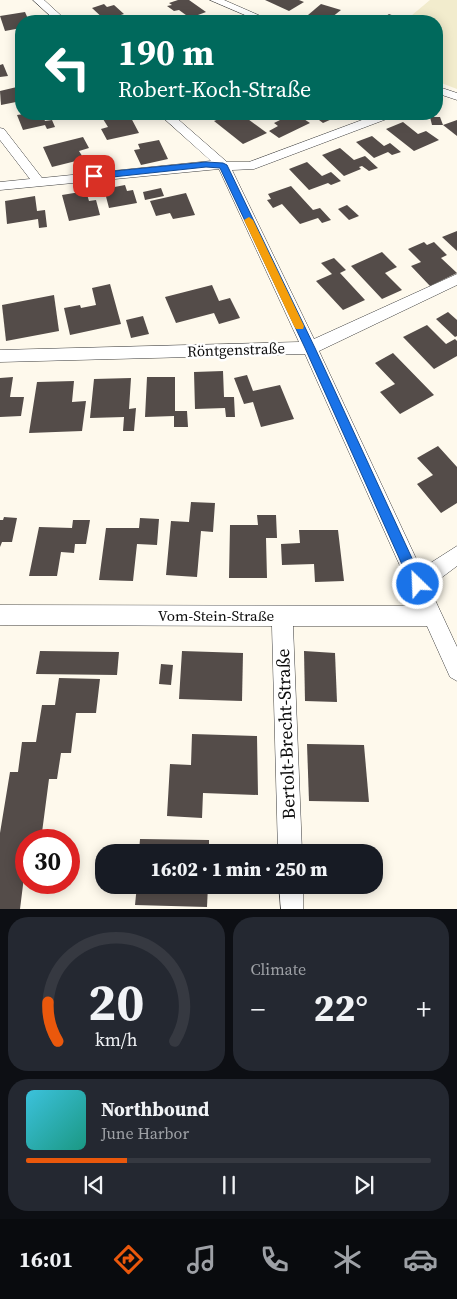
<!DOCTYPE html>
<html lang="en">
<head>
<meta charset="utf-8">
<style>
	:root { --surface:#171b24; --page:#242831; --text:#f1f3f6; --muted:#9ea1a6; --line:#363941; --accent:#ea580c }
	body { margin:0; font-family:"Source Serif 4",serif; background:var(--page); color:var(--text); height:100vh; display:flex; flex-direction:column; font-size:19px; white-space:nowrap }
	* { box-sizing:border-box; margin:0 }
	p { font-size:16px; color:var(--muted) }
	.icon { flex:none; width:28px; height:28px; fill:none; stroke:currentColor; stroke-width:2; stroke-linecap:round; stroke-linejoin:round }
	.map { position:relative; height:909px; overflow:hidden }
	.details { display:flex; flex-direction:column; gap:8px; padding:8px; background:#0d0f14; flex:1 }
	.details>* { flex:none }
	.banner { position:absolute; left:15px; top:15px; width:428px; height:105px; border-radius:20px; box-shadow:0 2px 12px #0003; background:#00695c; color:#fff; overflow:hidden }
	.speed { position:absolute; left:15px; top:829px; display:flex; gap:10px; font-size:25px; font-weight:700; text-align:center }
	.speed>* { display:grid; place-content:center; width:65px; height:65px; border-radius:50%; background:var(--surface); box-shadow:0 2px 12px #0003; line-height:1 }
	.speed .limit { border:8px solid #d22; background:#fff; color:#111 }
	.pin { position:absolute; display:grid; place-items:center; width:42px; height:42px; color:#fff; margin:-21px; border-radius:10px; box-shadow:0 2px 8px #0006 }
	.me { position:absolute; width:55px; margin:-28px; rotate:336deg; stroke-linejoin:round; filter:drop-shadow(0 0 4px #0008) }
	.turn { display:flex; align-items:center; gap:18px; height:105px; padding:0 20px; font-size:22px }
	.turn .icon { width:65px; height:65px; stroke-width:2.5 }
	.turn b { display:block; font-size:35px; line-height:42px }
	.big { font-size:38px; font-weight:800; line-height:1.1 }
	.details .card { flex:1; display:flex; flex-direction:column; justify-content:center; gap:8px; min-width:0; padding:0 18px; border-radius:20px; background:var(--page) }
	.details .dial { align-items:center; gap:0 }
	.dial svg { height:130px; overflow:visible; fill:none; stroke:var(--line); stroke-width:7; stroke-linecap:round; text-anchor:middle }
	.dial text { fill:var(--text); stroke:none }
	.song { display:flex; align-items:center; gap:15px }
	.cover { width:60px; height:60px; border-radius:8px; background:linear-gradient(135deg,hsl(190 70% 55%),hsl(170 70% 35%)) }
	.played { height:5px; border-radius:2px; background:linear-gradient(90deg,var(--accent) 25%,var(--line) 25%) }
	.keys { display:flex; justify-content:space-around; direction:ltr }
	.heat { display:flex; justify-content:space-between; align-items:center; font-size:28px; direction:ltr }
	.details .tiles { flex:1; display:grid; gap:8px; grid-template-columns:1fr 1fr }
	.card:last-child { grid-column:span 2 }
	.trip { position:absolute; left:95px; top:844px; width:288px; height:50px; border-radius:20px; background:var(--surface); box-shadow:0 2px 12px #0003; font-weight:800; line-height:50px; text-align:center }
	.tabs { display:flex; height:80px; justify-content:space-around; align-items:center; background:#090b0e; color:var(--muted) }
	.tabs .icon { width:35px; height:35px }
	.tabs .current { color:var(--accent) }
	.tabs b { font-size:22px; color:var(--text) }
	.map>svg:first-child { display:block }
	.farmland { fill:#f2eccd }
	.building { fill:#544c49 }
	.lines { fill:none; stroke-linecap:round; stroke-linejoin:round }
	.minor-casing { stroke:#3f3f3f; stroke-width:1 }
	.minor { fill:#fff; fill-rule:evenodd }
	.route { fill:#1a73e8; stroke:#114b97 }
	.slow { fill:#f59e0b }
	.labels { text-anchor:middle; stroke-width:5; stroke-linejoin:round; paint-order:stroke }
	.street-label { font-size:15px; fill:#0c0c0c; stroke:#fff }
	.near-street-label { font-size:18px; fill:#0c0c0c; stroke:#fff }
</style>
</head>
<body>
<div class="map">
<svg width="457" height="909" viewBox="0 0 457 909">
	<rect width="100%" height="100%" fill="#fef9ec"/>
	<polygon class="farmland" points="430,0 457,0 457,89 436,81 436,21 405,21"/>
	<g class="building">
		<polygon points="178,0 189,0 206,12 190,18 179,10 174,11 167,6 172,5 169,3"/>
		<polygon points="265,0 299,0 304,2 289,11"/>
		<polygon points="104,4 107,7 114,5 124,14 105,20 92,8"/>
		<polygon points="321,4 341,10 327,21 308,15"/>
		<polygon points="25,12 29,21 21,21 21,28 5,31 0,16"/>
		<polygon points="389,14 402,19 399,21 379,21"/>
		<polygon points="3,64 8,76 0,77 0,65"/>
		<polygon points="21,86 21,101 1,105 0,91"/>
		<polygon points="24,114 42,114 45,121 52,120 55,127 47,129 45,125 23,130 17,115"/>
		<polygon points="129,114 139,133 107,140 101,129 108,127 103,119"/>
		<polygon points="231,114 241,114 267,133 243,144 214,121"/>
		<polygon points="276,114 296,114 310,123 279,138 269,131 278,126 274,123 280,120 273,115"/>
		<polygon points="311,114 343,114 323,123"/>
		<polygon points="430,117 440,117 443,125 432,125"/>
		<polygon points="457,120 457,136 443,125"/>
		<polygon points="403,122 418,134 426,131 439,140 414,151 386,129"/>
		<polygon points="372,136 384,146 390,143 401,152 392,155 388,152 374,158 356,142"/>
		<polygon points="83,137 89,148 79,151 84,159 52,167 43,147"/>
		<polygon points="159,140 168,159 141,165 134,150 140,149 138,144"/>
		<polygon points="340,148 354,160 365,156 378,168 369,171 362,166 359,167 361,169 344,176 322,155"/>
		<polygon points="307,162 322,176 331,172 341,181 331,185 328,183 309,190 289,169"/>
		<polygon points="125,185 127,191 133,190 137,203 109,208 104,189"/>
		<polygon points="291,186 313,210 320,208 331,220 322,223 318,218 300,224 282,204 273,208 267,200 271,199 268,194"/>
		<polygon points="161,188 164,196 145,200 143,192"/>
		<polygon points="86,191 89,201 96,200 100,215 69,221 62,195"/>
		<polygon points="186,193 195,215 173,219 170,213 156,216 150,201"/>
		<polygon points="35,196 37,211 45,210 47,227 39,228 38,219 7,224 5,201"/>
		<polygon points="347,205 359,216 349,220 338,209"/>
		<polygon points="457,231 457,251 442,237"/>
		<polygon points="424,242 427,245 434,242 447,255 441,258 457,273 430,286 411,266 421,262 408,249"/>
		<polygon points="382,252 397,267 385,273 402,290 382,299 351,266"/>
		<polygon points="334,258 346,270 340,273 365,300 343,310 316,281 332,274 321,263"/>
		<polygon points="110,284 121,324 70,335 64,308 80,305 81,308 96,305 92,288"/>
		<polygon points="212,285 219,301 230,298 240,318 219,324 214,313 176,323 165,297"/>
		<polygon points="54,295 59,331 6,341 2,305"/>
		<polygon points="448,312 457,320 457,336 455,337 436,319"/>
		<polygon points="143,316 149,334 131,338 126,320"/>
		<polygon points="427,325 446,344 455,339 457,341 457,356 434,369 403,337"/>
		<polygon points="393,353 434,395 400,414 380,392 395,384 375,363"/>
		<polygon points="223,371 224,397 234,397 235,417 226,417 225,408 195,409 194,372"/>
		<polygon points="247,375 253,391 280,385 294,419 261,427 253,402 244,404 234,378"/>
		<polygon points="13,377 10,397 24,397 21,416 0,417 0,378"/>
		<polygon points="147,377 175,377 175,411 187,411 188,427 174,427 174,416 145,417"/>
		<polygon points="131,378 129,409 136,408 134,431 123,431 124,417 90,418 94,379"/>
		<polygon points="74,381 72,402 86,401 82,431 29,433 37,382"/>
		<polygon points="438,446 457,467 457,503 441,513 417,484 433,475 417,458"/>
		<polygon points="191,502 215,503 213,532 201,531 197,577 166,575 171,521 189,522"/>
		<polygon points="257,515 276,515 277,538 266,538 267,578 229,578 230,525 258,525"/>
		<polygon points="4,517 17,518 12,542 2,542 0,547 0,520 3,520"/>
		<polygon points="140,518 159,519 157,545 137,544 133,581 99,580 106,528 139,528"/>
		<polygon points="73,520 90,520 86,544 75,544 74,553 61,552 57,576 29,576 39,527 72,528"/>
		<polygon points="299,530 338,530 344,581 315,582 314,564 282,565 281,544 300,543"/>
		<polygon points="40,651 119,652 117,675 36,674"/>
		<polygon points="182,651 243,653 242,701 179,699"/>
		<polygon points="304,651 335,653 337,702 305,701"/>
		<polygon points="161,664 173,665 171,685 159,684"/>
		<polygon points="59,678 100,679 96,713 76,713 71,753 61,753 57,779 49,779 41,840 26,840 26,877 24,877 20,909 0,909 0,833 10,772 18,772 22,742 36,742 42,705 55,705"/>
		<polygon points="192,734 257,736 258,795 203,793 202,818 167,816 170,764 191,765"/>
		<polygon points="307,744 364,745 369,802 309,801"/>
		<polygon points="140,839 209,840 209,852 139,852"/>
		<polygon points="137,885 208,885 207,907 135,905"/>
	</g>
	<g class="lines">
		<g class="minor-casing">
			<g id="minor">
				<polygon points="33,0 44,0 67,21 56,21"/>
				<polygon points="210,0 224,0 272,21 259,21"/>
				<polygon points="436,86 457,93 457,100 436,93"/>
				<polygon points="159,114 172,114 227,162 249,162 378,114 394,114 392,117 254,169 232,170 314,339 457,274 457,285 319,351 421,569 457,546 457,566 429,587 457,647 457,681 450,677 427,626 293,626 302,852 278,852 272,626 0,625 0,605 418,606 305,354 0,362 0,350 299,342 219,169 0,190 0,182 30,179 0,140 0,128 4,129 42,178 211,161"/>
				<polygon points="279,885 303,885 303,909 281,909"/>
			</g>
		</g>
		<use href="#minor" class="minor"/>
	</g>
	<polygon class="route" points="206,162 223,163 227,165 315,348 422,580 424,584 422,589 418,591 413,589 305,348 220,168 206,167 94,179 90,176 94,173"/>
	<polygon class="slow" points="249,217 253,220 304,326 303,329 296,329 294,326 244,220"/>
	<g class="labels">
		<g class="street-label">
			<text transform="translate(236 350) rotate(-2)" y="5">Röntgenstraße</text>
			<text x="216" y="621">Vom-Stein-Straße</text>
		</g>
		<g class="near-street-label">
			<text transform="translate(286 734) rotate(-92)" y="6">Bertolt-Brecht-Straße</text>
		</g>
	</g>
</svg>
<div class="speed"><div class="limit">30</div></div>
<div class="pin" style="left:94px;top:176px;background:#d93025"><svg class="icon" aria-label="arrive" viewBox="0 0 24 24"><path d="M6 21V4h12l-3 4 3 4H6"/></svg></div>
<svg class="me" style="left:418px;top:584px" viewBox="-20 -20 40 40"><circle r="17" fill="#1a73e8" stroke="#fff" stroke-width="3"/><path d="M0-11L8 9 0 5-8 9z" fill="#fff"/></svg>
<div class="trip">16:02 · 1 min · 250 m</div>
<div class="banner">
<div class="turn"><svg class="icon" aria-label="left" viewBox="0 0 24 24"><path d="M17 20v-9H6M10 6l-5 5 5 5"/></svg><div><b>190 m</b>Robert-Koch-Straße</div></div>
</div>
</div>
<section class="details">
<div class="tiles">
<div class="card dial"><svg viewBox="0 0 100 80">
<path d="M14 69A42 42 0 1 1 86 69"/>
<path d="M14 69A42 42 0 0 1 8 45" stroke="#ea580c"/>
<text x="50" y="56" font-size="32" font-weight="700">20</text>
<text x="50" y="72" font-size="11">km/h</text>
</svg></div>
<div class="card"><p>Climate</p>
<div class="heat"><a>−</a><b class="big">22°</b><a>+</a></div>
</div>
<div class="card">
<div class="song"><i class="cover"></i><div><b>Northbound</b><p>June Harbor</p></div></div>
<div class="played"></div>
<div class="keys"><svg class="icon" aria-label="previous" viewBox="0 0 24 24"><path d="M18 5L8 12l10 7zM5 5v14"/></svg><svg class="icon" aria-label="pause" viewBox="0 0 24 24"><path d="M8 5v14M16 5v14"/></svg><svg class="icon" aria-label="next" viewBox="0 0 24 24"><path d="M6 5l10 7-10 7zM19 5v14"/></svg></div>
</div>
</div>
</section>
<nav class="tabs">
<b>16:01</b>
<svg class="icon current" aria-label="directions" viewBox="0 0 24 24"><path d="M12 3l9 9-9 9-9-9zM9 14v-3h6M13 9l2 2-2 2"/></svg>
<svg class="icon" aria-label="music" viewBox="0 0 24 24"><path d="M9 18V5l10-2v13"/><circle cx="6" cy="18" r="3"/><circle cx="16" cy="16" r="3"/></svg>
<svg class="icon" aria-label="phone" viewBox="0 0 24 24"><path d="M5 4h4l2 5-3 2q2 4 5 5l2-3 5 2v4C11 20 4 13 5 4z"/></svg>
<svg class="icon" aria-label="climate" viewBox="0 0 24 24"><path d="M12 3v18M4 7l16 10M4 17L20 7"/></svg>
<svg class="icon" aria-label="car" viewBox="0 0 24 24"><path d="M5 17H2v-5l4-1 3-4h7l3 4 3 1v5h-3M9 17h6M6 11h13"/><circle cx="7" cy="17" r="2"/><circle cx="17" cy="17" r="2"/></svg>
</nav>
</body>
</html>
